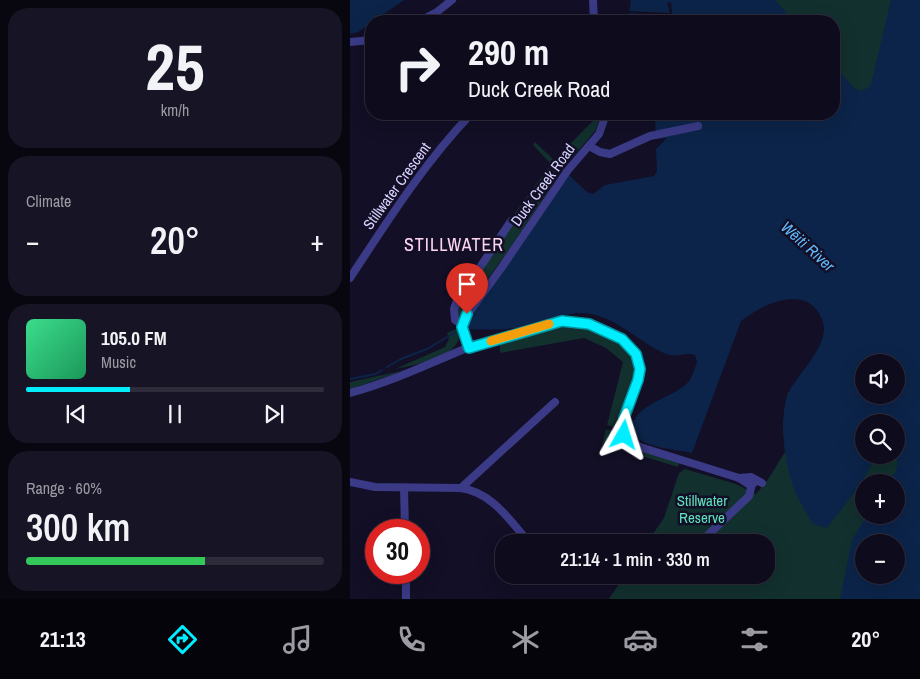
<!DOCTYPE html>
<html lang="en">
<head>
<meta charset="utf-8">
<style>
	:root { --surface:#0e0b1c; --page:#171425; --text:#f1f3f6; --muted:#9b9ba3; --line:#2e2b3b; --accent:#0ef }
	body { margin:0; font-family:"Archivo Narrow",sans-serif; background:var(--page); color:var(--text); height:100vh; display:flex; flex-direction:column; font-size:19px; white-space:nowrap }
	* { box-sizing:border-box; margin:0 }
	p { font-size:16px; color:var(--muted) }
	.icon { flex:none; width:28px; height:28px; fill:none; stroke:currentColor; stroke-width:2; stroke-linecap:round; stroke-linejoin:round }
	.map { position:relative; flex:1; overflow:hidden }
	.panel { display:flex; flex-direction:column; gap:8px; padding:8px; background:#08060f; width:350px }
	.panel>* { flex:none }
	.hud { position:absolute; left:15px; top:15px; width:475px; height:105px; border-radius:20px; box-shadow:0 5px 20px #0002,0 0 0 1px var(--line); background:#0e0b1c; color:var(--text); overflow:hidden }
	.buttons { position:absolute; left:505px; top:354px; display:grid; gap:10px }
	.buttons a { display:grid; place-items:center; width:50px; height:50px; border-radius:50%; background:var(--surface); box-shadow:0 5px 20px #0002,0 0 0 1px var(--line); font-size:25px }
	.speed { position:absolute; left:15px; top:519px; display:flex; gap:10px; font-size:25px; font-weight:700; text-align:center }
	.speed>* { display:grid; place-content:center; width:65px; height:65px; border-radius:50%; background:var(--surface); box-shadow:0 5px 20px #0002,0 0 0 1px var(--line); line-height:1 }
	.speed .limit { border:8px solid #d22; background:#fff; color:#111 }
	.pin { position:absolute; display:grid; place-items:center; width:42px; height:42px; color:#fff; margin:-51px -21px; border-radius:50% 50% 50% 0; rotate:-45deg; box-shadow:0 0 5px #0007 }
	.pin .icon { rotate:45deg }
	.me { position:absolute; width:55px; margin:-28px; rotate:6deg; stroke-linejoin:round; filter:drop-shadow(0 0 4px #0008) }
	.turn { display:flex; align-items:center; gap:18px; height:105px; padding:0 20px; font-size:22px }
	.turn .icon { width:65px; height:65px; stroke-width:2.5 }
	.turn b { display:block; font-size:35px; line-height:42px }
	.big { font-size:38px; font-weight:600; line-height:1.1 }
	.panel .tile { flex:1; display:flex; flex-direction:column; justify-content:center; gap:8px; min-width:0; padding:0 18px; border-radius:20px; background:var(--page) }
	.panel .dial { align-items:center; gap:0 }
	.dial b { font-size:65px; line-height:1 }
	.song { display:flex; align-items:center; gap:15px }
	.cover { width:60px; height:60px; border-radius:8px; background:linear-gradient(135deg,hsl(150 70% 55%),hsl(150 70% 35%)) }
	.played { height:5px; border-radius:2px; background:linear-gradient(90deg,var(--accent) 35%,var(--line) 35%) }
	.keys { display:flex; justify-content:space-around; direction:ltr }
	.heat { display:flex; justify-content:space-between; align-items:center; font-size:28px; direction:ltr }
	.charge { height:8px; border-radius:4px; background:linear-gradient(90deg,#34c759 60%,var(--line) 0) }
	.trip { position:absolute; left:145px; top:534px; width:280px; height:50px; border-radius:20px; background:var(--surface); box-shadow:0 5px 20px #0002,0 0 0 1px var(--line); font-weight:600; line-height:50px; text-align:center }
	.menu { display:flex; height:80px; justify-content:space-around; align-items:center; background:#06040b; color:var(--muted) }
	.menu .icon { width:35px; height:35px }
	.menu .on { color:var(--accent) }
	.menu b { font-size:22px; color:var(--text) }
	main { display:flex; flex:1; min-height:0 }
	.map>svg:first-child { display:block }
	.green { fill:#12302e; fill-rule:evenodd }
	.water { fill:#0c2449; fill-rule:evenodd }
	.pier { fill:#120f26 }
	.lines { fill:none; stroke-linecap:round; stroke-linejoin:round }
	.stream { stroke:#0c2449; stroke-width:2 }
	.minor { stroke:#3a3a86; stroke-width:8 }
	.route-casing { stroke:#009ba6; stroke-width:12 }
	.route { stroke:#0ef; stroke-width:9 }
	.slow { stroke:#f59e0b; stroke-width:9 }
	.labels { text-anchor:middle; stroke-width:5; stroke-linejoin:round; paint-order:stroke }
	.street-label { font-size:15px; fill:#d8d4ff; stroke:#120f26 }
	.park-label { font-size:15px; fill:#5ee1bc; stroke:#120f26 }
	.water-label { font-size:16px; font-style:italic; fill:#62bcff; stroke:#120f26 }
	.quarter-label { font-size:18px; letter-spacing:1px; fill:#ffd6f2; stroke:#120f26 }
</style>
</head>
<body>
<main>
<section class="panel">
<div class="tile dial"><b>25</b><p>km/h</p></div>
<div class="tile"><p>Climate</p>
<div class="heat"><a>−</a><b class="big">20°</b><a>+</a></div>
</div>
<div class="tile">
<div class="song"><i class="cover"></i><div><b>105.0 FM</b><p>Music</p></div></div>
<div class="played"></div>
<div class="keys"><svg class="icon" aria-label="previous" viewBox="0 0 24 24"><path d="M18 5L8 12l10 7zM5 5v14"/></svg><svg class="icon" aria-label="pause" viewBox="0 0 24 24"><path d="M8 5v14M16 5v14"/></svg><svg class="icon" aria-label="next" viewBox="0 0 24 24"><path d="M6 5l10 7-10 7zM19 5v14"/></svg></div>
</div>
<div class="tile"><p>Range · 60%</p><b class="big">300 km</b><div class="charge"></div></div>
</section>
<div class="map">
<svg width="570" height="599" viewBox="0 0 570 599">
	<rect width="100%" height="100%" fill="#120f26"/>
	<g class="green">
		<polygon points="402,0 561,0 555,64 484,114 484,21 403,21"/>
		<polygon points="245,114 251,114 245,131 215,166 156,254 109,318 105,315 111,299 162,222 165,213 201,164 183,145 185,142 204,160 244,120"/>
		<path d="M216 324C248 327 279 335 287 370L268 428 257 425 273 362 256 348 234 338 150 353V344L154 340Z"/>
		<path d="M107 329 109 338C104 359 63 365 45 369L95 347 99 339 97 333Z"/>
		<polygon points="56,370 0,389 0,382"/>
		<path d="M438 392 514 395V455H546V430L570 599H259L275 575H416V542H297L314 518 329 473 335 469 386 484 406 494 417 481 435 452 433 424ZM514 482H546V515H514ZM514 542H546V575H514Z"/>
		<polygon points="256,429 269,433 276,444 329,463 328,467 252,444"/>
	</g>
	<g class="water">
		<polygon points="0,0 54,0 8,32 0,34"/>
		<polygon points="281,0 425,0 443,21 278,21"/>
		<path d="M541 0H570V599H490L502 540 517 515H546V482H535L546 472 548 461 541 455H546V422H514V455H527L511 484 477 528 463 524C457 513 449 502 445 491 435 468 427 412 440 390 450 372 472 352 474 330 474 323 471 315 466 309 447 287 410 306 391 321L342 453C323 449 293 448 281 432 283 401 323 401 340 380 343 374 345 368 347 362L345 355C336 352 328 357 319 355 288 344 264 311 227 313 210 315 195 322 179 326 158 330 138 330 118 329L117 319 219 175 237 192 243 194 255 185 304 176 307 171 306 149 317 138 306 139 305 114H484V66L503 87 509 91 516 89 521 84ZM514 362H546V395H514ZM514 542H546V575H514Z"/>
	</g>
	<polygon class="pier" points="321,2 322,13 320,16 277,13 277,11 320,13 317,3"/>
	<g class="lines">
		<g class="stream">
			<polyline points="37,367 51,359 77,349 106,332"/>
			<polyline points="0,379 26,374 32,370"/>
		</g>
		<g class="minor">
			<polyline points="243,0 244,21"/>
			<polyline points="70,21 87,12 102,0"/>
			<polyline points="0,42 21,40"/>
			<polyline points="239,146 250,152 260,154 300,136 348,126"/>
			<path d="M0 278C37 222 74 163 121 114"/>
			<polyline points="112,324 105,320 104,309 106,303 161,221"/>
			<polyline points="119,348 112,327 115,318 152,267 218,170 249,134 256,114"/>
			<path d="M0 393C41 382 78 364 117 348 134 341 154 338 172 333 185 329 198 322 212 321 233 318 267 330 281 347 310 381 245 427 290 447L389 478 398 484 404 483 406 480"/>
			<polyline points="389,478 401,477 412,483"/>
			<path d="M0 482 25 487 111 488C143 493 159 520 179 542"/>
			<polyline points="54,488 55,530"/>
			<polyline points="111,488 205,402"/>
			<polyline points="358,535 399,496 402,484"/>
			<polyline points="56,572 56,599"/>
		</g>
	</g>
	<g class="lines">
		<g class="route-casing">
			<polyline id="route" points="117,314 112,327 119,348 212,321 239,324 272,339 286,354 290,369 288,380 274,418 274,435"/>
		</g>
		<use href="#route" class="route"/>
		<polyline class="slow" points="141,341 199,324"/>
	</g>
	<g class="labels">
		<g class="street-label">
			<text transform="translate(193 185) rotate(-54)" y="5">Duck Creek Road</text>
			<text transform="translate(47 186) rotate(-54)" y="5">Stillwater Crescent</text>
		</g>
		<g class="park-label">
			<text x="352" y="506">Stillwater<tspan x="352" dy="17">Reserve</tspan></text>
		</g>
		<g class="water-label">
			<text transform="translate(458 246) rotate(42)" y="6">Wēiti River</text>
		</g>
		<g class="quarter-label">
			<text x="104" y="251">STILLWATER</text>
		</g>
	</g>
</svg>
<div class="buttons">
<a><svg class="icon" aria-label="sound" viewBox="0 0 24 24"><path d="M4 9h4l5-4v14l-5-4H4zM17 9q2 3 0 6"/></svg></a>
<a><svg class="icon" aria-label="search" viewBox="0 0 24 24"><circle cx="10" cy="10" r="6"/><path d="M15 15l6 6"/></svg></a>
<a>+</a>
<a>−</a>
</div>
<div class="speed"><div class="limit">30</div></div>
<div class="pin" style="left:117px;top:314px;background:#d93025"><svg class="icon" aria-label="arrive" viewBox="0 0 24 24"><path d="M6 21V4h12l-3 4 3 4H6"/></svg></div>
<svg class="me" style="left:274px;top:435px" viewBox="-20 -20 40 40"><path d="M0-17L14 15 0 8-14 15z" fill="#0ef" stroke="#fff" stroke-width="4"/></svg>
<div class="trip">21:14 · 1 min · 330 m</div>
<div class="hud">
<div class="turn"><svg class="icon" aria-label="right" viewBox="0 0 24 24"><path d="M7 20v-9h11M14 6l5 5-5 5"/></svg><div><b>290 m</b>Duck Creek Road</div></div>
</div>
</div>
</main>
<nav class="menu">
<b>21:13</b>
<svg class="icon on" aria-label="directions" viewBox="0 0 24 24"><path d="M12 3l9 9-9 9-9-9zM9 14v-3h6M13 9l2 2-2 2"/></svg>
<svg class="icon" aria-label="music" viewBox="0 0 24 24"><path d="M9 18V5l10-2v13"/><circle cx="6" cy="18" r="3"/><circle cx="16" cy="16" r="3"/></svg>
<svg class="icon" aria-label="phone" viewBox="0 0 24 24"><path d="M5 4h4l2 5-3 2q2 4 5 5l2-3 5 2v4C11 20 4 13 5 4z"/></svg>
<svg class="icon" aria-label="climate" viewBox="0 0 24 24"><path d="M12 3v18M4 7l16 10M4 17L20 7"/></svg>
<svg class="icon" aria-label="car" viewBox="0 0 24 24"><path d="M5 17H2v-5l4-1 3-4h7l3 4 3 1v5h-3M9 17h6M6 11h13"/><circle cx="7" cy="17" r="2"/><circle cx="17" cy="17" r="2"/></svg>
<svg class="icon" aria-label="filters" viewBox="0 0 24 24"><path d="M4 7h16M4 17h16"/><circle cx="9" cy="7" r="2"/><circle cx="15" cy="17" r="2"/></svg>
<b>20°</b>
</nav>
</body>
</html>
